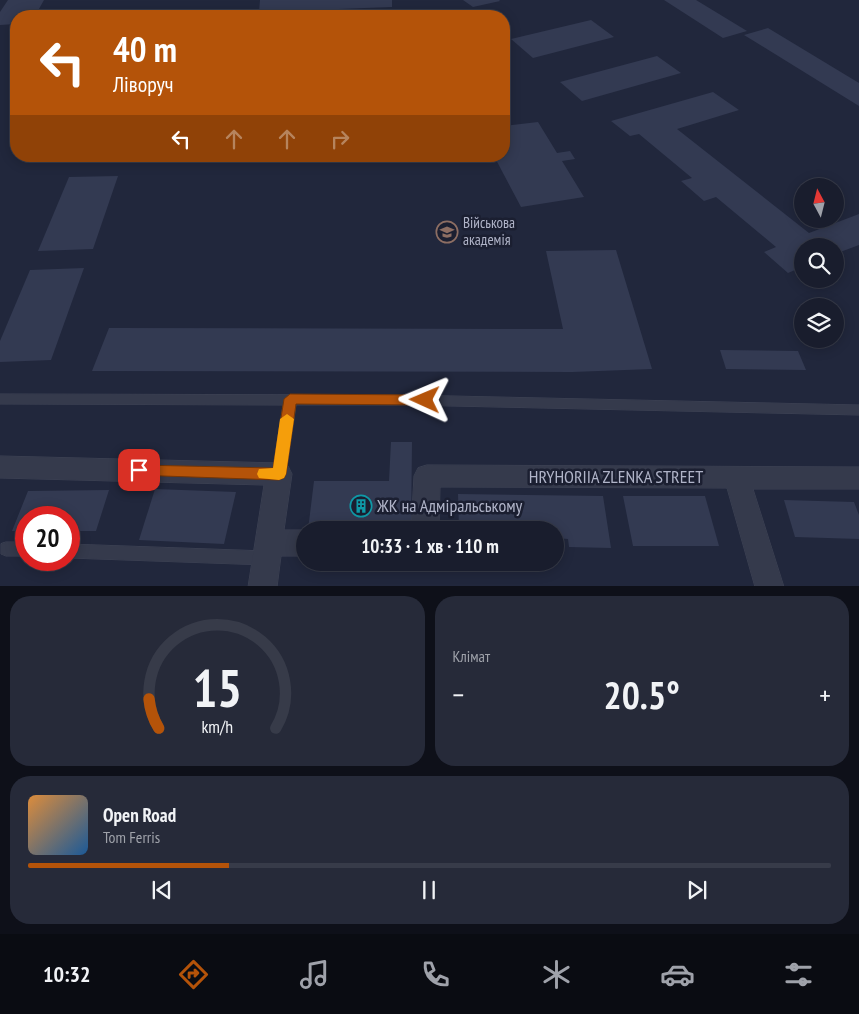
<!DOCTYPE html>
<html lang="uk">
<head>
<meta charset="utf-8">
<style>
	:root { --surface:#191d2d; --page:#262a39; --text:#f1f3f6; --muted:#9fa2aa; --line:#373b49; --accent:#b45309 }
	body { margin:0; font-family:"PT Sans Narrow",sans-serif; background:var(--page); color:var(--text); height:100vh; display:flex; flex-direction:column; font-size:19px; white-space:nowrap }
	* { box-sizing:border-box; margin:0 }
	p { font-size:16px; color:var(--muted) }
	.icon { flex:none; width:28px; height:28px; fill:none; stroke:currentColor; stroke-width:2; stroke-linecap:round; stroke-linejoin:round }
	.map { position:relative; height:586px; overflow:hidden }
	.panel { display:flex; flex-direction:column; gap:10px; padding:10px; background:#0e1019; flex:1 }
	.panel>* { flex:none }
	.banner { position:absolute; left:10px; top:10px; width:500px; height:152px; border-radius:20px; box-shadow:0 2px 12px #0003,0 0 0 1px var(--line); background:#b45309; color:#fff; overflow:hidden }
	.needle { width:32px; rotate:353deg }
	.tools { position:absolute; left:794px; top:178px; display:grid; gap:10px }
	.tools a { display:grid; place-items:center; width:50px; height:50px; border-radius:50%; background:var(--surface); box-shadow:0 2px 12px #0003,0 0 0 1px var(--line); font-size:25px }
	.speed { position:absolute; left:15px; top:506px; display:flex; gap:10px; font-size:25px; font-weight:700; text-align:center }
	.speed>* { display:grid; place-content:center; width:65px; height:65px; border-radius:50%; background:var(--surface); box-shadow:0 2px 12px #0003,0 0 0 1px var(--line); line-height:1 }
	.speed .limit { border:8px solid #d22; background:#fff; color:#111 }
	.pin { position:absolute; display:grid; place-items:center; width:42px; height:42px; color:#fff; margin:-21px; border-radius:10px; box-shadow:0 2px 8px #0006 }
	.me { position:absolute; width:55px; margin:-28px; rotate:271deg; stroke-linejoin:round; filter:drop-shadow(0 0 4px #0008) }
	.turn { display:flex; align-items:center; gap:18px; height:105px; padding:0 20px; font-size:22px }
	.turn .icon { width:65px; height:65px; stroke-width:2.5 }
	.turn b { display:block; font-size:35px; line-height:42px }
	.lanes { display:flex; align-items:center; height:48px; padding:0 20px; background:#0003; justify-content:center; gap:25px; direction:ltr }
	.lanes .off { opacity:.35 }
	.big { font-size:38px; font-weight:600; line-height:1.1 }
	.panel .card { flex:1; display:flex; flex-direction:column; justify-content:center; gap:8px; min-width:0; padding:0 18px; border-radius:20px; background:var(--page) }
	.panel .dial { align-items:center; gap:0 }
	.dial svg { height:130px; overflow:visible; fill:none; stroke:var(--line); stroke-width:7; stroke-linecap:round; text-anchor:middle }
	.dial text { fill:var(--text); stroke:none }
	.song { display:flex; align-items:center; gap:15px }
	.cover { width:60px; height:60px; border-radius:8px; background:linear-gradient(135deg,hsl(30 70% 55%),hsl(210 70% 35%)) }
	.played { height:5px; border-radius:2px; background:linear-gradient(90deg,var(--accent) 25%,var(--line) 25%) }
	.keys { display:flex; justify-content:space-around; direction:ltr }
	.heat { display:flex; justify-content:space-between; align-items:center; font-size:28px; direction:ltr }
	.panel .tiles { flex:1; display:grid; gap:10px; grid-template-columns:1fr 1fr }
	.card:last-child { grid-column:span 2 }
	.trip { position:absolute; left:296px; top:521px; width:268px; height:50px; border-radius:25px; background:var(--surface); box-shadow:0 2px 12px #0003,0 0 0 1px var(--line); font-weight:600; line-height:50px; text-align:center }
	.menu { display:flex; height:80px; justify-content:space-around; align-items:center; background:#0a0c12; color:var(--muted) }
	.menu .icon { width:35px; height:35px }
	.menu .active { color:var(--accent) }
	.menu b { font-size:22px; color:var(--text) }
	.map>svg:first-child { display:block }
	.building { fill:#333a52 }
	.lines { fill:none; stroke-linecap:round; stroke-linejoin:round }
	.service-casing { stroke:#3e4355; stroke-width:1 }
	.minor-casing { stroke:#3e4355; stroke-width:1 }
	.service { fill:#353a4c; fill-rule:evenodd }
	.minor { fill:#353a4c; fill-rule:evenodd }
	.route { fill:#b45309; stroke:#753606 }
	.slow { fill:#f59e0b }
	.labels { text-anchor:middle; stroke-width:5; stroke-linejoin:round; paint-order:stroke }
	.poi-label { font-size:15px; fill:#b0b4c8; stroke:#1b1f31; text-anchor:start }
	.near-street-label { font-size:18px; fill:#b0b4c8; stroke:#1b1f31 }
	.near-poi-label { font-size:18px; fill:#b0b4c8; stroke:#1b1f31; text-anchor:start }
</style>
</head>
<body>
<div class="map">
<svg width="859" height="587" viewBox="0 0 859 587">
	<rect width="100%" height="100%" fill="#21273c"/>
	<g class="building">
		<polygon points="8,0 44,0 35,16 16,16 16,24 0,25 0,12"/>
		<polygon points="260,0 392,0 392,7 259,12"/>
		<polygon points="463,0 499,0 500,1 473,7"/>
		<polygon points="664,0 696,0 747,31 723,38"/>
		<polygon points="138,12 136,16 49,16 49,15"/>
		<polygon points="591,20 614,37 533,58 511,39"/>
		<polygon points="768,28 859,83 859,106 744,35"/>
		<polygon points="657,56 681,73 582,101 560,82"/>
		<polygon points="713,92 739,110 677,129 809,233 859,214 859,245 835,254 835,246 802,246 802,267 788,273 764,252 776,247 716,197 704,201 681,181 692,178 639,134 630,136 611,121"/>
		<polygon points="538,122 557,153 570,151 575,159 562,161 584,197 521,207 494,156 504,156 504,126"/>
		<polygon points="118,176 93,249 38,251 69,177"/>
		<polygon points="616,250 652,369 572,372 92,371 109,328 563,329 546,251"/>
		<polygon points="84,268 51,360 0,362 0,341 30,270"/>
		<polygon points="720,350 798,351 806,370 726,369"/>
		<polygon points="391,442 412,442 411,530 308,530 314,481 389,481"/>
		<polygon points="155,489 236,492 224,544 139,540"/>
		<polygon points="109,490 96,531 69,531 69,518 26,518 26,531 12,531 28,491"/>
		<polygon points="458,494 603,496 611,548 569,547 568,539 555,538 555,530 459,530"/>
		<polygon points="623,496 705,496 719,546 633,546"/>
		<polygon points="784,500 854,502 859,515 859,539 795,537"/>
	</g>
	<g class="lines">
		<g class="service-casing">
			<g id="service">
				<polygon points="0,394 406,395 859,405 859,415 406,405 296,405 286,474 284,478 279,480 274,478 272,474 283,405 0,404"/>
				<polygon points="6,542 26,542 26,556 6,556 1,554 1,544"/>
				<polygon points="69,544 266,551 271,553 273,558 271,563 266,565 69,558"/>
			</g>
		</g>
		<g class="minor-casing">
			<g id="minor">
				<polygon points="0,456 279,463 288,466 292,474 284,530 305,530 305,556 281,556 277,587 248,587 264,485 0,478"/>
				<polygon points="427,465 859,467 859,489 753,489 784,587 755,587 727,488 440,487 439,530 411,530 414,476 418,468"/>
			</g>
		</g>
		<use href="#service" class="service"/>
		<use href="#minor" class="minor"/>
	</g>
	<polygon class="route" points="290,394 425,395 431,400 425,405 296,404 286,474 284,478 279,480 134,475 132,470 134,466 139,465 273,468 284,399"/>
	<polygon class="slow" points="287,414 294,419 286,474 284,478 279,480 259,478 257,474 259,469 273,468 280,419"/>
	<defs>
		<g id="university-ring" transform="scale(1.125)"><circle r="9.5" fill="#1b1f31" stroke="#8d6e63" stroke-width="1.5"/><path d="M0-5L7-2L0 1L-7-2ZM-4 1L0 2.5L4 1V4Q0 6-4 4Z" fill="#8d6e63"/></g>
		<g id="building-ring" transform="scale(1.125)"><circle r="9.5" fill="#1b1f31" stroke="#0f9aa8" stroke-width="1.5"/><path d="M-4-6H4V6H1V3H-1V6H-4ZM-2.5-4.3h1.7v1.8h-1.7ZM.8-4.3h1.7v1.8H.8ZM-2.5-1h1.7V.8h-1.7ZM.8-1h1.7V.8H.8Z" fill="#0f9aa8"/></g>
	</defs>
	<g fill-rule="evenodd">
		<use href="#university-ring" x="447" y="232"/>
		<use href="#building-ring" x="361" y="506"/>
	</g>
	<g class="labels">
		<g class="poi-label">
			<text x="463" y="228">Військова<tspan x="463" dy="17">академія</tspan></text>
		</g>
		<g class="near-street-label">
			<text x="616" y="483">HRYHORIIA ZLENKA STREET</text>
		</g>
		<g class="near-poi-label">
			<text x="377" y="512">ЖК на Адміральському</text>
		</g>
	</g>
</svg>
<div class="tools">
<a><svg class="needle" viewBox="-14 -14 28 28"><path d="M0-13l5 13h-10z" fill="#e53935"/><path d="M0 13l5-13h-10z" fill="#9fa2aa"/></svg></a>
<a><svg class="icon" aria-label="search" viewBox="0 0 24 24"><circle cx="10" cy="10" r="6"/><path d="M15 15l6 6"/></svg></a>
<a><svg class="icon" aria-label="layers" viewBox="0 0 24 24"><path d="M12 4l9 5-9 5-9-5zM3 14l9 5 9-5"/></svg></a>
</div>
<div class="speed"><div class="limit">20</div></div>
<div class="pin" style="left:139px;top:470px;background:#d93025"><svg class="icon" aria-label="arrive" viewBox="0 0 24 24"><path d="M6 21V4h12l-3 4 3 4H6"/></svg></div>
<svg class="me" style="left:425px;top:400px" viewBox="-20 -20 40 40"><path d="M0-17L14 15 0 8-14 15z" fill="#b45309" stroke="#fff" stroke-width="4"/></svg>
<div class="trip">10:33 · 1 хв · 110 m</div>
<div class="banner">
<div class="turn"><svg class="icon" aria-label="left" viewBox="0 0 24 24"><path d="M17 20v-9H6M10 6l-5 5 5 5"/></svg><div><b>40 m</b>Ліворуч</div></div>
<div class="lanes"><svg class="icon" aria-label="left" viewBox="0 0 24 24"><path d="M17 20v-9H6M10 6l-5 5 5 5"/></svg><svg class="icon off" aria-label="ahead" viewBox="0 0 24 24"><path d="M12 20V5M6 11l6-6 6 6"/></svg><svg class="icon off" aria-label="ahead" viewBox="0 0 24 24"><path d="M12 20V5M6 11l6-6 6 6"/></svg><svg class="icon off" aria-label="right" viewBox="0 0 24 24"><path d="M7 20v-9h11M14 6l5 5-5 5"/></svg></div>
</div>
</div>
<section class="panel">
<div class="tiles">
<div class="card dial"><svg viewBox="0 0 100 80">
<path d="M14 69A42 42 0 1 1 86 69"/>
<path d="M14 69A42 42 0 0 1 8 51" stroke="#b45309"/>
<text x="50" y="56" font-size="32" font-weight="700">15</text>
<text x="50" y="72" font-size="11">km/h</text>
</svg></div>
<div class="card"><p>Клімат</p>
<div class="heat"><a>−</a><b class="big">20.5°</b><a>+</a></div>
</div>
<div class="card">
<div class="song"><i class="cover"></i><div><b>Open Road</b><p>Tom Ferris</p></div></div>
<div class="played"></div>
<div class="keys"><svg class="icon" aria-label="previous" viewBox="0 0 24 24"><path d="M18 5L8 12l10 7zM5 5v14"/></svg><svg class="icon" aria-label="pause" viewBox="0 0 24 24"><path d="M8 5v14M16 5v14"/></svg><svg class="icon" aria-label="next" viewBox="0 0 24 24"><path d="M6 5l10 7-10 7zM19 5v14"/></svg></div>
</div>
</div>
</section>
<nav class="menu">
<b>10:32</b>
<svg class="icon active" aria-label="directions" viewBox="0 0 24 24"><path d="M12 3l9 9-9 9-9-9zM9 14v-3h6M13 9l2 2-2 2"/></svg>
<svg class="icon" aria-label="music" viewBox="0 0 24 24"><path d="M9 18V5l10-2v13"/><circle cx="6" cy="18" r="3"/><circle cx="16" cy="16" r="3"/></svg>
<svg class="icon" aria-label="phone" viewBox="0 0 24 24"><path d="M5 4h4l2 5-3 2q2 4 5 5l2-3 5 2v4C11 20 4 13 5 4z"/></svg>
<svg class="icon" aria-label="climate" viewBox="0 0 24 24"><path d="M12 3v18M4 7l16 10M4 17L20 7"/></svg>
<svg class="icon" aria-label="car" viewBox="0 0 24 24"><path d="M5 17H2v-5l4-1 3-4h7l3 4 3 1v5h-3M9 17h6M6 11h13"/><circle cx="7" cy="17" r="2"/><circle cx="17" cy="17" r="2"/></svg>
<svg class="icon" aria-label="filters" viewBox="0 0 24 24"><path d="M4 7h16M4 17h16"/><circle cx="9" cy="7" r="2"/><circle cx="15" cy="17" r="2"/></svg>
</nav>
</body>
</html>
